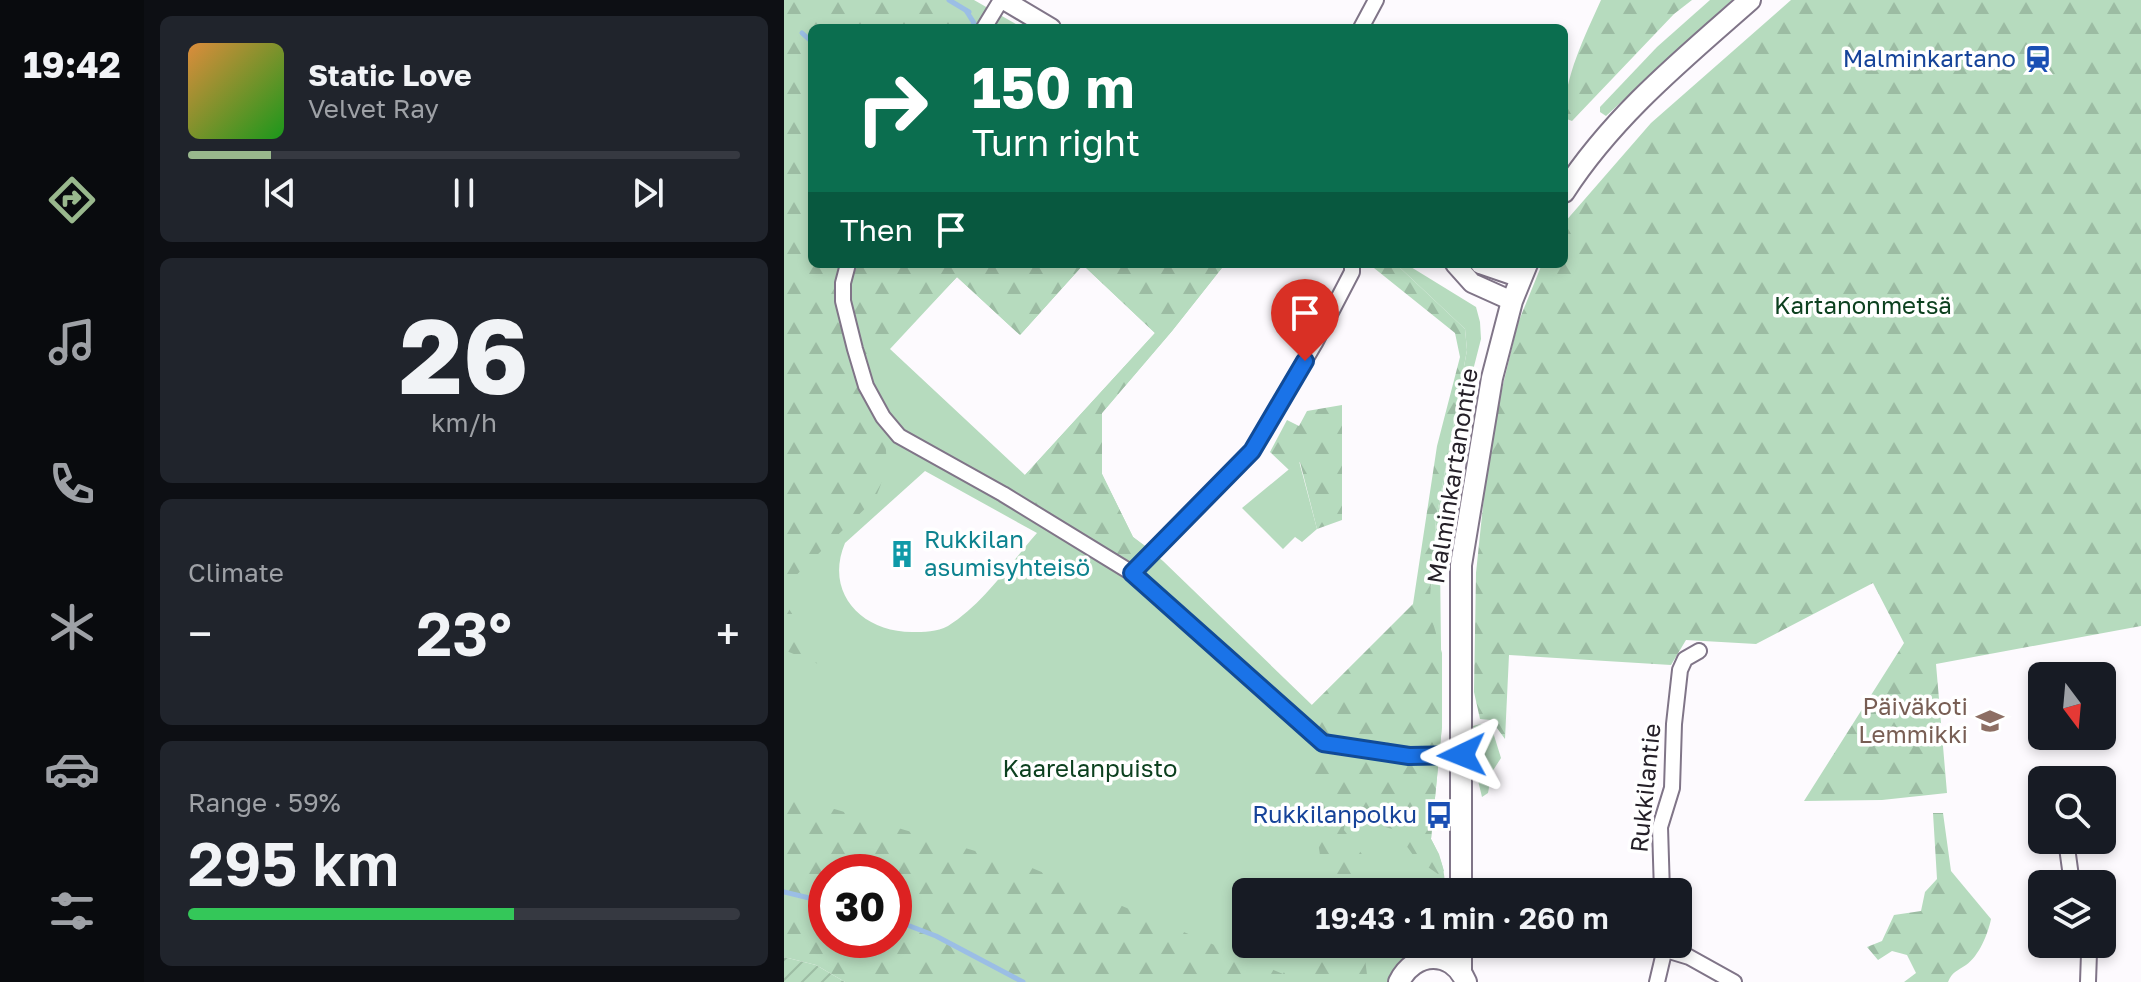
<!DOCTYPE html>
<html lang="en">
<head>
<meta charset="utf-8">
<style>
	:root { --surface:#171b24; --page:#20242c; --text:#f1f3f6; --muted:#9ea1a6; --line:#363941; --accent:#99b88d }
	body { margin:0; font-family:"Golos Text",sans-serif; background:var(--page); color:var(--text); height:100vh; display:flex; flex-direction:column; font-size:30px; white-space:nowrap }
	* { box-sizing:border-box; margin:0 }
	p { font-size:26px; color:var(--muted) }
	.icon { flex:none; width:44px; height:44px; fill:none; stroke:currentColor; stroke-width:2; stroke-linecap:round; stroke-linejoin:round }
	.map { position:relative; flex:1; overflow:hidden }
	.drawer { display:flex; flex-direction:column; gap:16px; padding:16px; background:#0d0f14; width:640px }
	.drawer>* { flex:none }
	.banner { position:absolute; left:24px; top:24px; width:760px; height:244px; border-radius:12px; box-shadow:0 4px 12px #0003; background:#0b6e4f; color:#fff; overflow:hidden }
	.needle { width:52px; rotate:164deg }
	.tools { position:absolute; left:1244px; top:662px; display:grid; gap:16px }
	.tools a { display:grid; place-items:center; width:88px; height:88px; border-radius:12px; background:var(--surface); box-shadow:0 4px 12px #0003; font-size:40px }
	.speed { position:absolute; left:24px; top:854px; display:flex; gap:16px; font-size:40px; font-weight:700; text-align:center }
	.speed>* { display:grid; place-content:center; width:104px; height:104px; border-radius:50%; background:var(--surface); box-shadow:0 4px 12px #0003; line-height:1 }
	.speed .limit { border:12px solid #d22; background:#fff; color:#111 }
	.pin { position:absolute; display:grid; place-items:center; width:68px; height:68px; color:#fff; margin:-82px -34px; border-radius:50% 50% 50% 0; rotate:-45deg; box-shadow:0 0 8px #0007 }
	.pin .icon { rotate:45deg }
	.me { position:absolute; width:88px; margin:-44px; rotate:268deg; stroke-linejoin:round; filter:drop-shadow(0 0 6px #0008) }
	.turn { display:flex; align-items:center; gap:28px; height:168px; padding:0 32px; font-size:36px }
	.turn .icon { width:104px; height:104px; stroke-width:2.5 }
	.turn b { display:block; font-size:56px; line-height:68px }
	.then { display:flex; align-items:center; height:76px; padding:0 32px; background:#0003; gap:16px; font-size:30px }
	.big { font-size:60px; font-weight:600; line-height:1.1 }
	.drawer .widget { flex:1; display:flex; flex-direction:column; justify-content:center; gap:12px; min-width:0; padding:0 28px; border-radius:12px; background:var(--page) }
	.drawer .dial { align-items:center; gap:0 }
	.dial b { font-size:104px; line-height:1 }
	.song { display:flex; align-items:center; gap:24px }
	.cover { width:96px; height:96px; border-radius:12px; background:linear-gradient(135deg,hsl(30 70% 55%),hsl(120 70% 35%)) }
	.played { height:8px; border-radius:4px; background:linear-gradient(90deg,var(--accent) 15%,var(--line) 15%) }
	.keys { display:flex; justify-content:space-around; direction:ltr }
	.heat { display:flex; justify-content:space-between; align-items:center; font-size:44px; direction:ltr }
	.charge { height:12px; border-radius:6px; background:linear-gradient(90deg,#34c759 59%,var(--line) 0) }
	.trip { position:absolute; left:448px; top:878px; width:460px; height:80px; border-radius:12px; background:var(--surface); box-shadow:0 4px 12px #0003; font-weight:600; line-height:80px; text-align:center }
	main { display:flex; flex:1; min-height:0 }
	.tab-bar { display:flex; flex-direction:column; width:144px; justify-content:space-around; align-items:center; background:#090b0e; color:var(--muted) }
	.tab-bar .icon { width:56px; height:56px }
	.tab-bar .on { color:var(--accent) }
	.tab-bar b { font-size:36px; color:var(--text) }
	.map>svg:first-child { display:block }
	.green { fill:#b6dbbe; fill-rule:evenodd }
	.forest { fill:url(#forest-firs); fill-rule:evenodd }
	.garden { fill:url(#garden-furrows) }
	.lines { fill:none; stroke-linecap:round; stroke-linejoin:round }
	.stream { stroke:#9bbee5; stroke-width:5 }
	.minor-casing { stroke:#807588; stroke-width:18 }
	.tertiary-casing { stroke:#807588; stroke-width:22 }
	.secondary-casing { stroke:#807588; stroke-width:24 }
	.minor { stroke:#fff; stroke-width:14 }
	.tertiary { stroke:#fff; stroke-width:18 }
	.secondary { stroke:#fff; stroke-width:20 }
	.route-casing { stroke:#114b97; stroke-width:20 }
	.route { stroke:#1a73e8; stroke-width:14 }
	.labels { text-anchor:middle; stroke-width:7; stroke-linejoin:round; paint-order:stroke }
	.transit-label { font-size:24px; fill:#164399; stroke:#fff; text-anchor:end }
	.park-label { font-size:24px; fill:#0c401f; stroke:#fff }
	.street-label { font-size:24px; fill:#252028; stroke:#fff }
	.culture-label { font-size:24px; fill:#0d838f; stroke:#fff; text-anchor:start }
	.education-label { font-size:24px; fill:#785e54; stroke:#fff; text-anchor:end }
</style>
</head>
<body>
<main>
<nav class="tab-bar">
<b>19:42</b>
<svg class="icon on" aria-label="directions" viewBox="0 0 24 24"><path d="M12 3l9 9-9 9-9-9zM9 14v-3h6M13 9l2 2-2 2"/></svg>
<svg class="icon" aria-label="music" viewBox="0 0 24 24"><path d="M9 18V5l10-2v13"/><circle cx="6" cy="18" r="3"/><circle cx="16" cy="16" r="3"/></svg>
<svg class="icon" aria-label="phone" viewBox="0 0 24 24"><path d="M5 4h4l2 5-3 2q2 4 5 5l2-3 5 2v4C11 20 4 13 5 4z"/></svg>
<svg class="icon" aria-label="climate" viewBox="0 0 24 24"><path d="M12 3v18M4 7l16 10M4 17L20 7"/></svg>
<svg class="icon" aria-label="car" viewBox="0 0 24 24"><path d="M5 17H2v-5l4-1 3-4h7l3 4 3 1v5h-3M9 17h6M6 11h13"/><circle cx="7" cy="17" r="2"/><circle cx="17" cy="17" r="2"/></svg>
<svg class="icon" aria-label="filters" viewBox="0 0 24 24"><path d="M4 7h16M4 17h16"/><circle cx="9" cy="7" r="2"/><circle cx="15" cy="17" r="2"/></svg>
</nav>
<section class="drawer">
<div class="widget">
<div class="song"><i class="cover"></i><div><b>Static Love</b><p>Velvet Ray</p></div></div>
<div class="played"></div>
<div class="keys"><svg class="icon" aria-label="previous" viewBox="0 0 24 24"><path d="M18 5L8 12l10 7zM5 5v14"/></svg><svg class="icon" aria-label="pause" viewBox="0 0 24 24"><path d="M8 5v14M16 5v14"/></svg><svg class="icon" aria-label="next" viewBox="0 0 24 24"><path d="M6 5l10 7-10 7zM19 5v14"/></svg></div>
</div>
<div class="widget dial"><b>26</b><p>km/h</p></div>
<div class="widget"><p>Climate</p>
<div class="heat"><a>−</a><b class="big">23°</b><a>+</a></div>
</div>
<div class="widget"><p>Range · 59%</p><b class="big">295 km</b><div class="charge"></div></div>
</section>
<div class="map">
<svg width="1357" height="982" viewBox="0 0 1357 982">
	<defs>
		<pattern id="forest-firs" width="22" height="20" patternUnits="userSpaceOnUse" patternTransform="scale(2)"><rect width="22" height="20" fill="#b6dbbe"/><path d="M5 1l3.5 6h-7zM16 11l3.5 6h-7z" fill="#9cbca3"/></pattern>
		<pattern id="garden-furrows" width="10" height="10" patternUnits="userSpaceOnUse" patternTransform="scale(2)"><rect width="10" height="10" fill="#b6dbbe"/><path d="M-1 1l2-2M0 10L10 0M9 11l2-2" fill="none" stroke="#9cbca3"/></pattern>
	</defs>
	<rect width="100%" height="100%" fill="#fdfafe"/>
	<g class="green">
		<path d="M0 0H190L239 28H28V264H441L388 331 318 413V474L349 537 379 561 528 705 647 587 652 520 683 350 681 329 612 264H622L692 307 696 322 697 339 672 437 658 516 656 564 658 726 647 839C656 856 663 873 660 892H462V944H645L625 957 607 982H297L110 872H42L0 883ZM299 265 371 333 241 475 106 349 173 277 236 335ZM141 471 253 533C226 564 199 604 164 626 153 632 140 632 128 632 78 632 40 593 61 543Z"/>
		<polygon points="926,0 948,0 822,116 816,112 816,107 873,47"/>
		<polygon points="515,461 533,529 518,542 511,537 499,549 458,508"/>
		<polygon points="697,724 708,729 717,758 708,772 704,793 698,797 689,760 689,726"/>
	</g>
	<g class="forest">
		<path d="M0 0H152L198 28H28V264H441L388 331 318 413V474L349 537 364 548 346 566 244 501 241 475 371 333 299 265 236 335 173 277 73 381C97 428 115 446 91 499L0 587Z"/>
		<path d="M817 0H908L890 14 788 121 780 118C780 77 801 36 817 0Z"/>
		<polygon points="1007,0 1357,0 1357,626 1152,664 1163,793 1098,800 1020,801 1120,643 1089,583 972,644 902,640 887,665 725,655 721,739 707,720 696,719 690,692 692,573 706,438 734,323 758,264 780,264 780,223 867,123"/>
		<polygon points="585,264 612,264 681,329 683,350 652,520 645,610 658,653 658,726 647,839 655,854 660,871 654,874 632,859 611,830 573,818 561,823 560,830 606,892 538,892 541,887 523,772 528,754 528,705 629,604 653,446 676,357 671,333"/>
		<polygon points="558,405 558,520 533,529 516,462 505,470 486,452 503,420 515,426 523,411"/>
		<polygon points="0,600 1,603 44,668 0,650"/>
		<path d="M0 794 248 868 499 974 514 944H579L584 982H441L415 974 350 982H61L32 965 0 957ZM42 872H110V940H42Z"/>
		<path d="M1149 813H1159L1167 871 1207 919C1204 934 1195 956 1182 965 1173 971 1168 972 1164 982H1120L1132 973 1123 955 1108 951 1094 960 1083 947 1098 941 1110 915 1137 911 1141 892 1153 879Z"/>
	</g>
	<polygon class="garden" points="0,957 32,965 61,982 0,982"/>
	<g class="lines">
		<g class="stream">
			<polyline points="165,0 185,12"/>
			<polyline points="183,12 190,23 187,28"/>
			<polyline points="18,33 28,42"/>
			<polyline points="0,892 42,902"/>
			<polyline points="110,920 152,936 239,982"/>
		</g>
		<g class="minor-casing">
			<g id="minor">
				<polyline points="200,28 217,0"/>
				<polyline points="577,28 592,0"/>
				<polyline points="64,264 59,283 59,301 71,349 82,386 99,417 115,436 219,494 348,573 539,743 625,756 678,755"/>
				<polyline points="348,573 468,451 531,343 568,272 568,264"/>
				<polyline points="1282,840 1288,884"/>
				<polyline points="878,892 876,827 888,788 890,724 896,670 901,659 915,651"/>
				<polyline points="1295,944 1296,948 1305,953 1304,982"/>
				<polyline points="882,950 905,957 950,982"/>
				<polyline points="873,982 882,944"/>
			</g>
		</g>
		<g class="tertiary-casing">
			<g id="tertiary">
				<polyline points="220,0 267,28"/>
				<polyline points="671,264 688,283 728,301"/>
				<polyline points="696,264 737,278"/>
			</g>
		</g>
		<g class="secondary-casing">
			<g id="secondary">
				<path d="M780 192C829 116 899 59 966 0"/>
				<polyline points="677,892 677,565 708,378 728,301 743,264"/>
				<polyline points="677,971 677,944"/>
				<path d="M615 982C630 951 668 949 682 982"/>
			</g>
		</g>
		<use href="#minor" class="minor"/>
		<use href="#tertiary" class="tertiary"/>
		<use href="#secondary" class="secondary"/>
	</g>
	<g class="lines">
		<g class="route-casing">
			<polyline id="route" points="521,361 468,451 348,573 539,743 625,756 678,755"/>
		</g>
		<use href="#route" class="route"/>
	</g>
	<defs>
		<g id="station-bare" transform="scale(2.16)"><path d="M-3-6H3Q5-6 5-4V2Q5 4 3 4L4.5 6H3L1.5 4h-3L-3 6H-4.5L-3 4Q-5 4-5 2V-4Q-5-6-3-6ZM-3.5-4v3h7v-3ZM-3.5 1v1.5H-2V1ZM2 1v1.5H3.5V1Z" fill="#1a4fb4" stroke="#fff" stroke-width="2.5" paint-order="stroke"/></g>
		<g id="building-bare" transform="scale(2.16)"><path d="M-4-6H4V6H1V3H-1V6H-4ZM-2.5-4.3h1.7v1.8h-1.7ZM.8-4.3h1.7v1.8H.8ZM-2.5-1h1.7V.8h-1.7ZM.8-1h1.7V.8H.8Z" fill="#0f9aa8" stroke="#fff" stroke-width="2.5" paint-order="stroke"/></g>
		<g id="school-bare" transform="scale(2.16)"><path d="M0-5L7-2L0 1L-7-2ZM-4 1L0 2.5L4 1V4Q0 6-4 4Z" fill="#8d6e63" stroke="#fff" stroke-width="2.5" paint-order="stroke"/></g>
		<g id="bus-bare" transform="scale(2.16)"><path d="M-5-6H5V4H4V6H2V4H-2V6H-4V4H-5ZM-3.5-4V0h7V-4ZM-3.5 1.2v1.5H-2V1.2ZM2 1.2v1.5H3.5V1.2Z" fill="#1a4fb4" stroke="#fff" stroke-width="2.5" paint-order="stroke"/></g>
	</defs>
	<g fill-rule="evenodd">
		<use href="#station-bare" x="1254" y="59"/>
		<use href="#building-bare" x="118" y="554"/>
		<use href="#school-bare" x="1206" y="721"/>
		<use href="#bus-bare" x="655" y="815"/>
	</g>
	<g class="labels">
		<g class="transit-label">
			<text x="1232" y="67">Malminkartano</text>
			<text x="633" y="823">Rukkilanpolku</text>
		</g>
		<g class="park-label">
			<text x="1079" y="314">Kartanonmetsä</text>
			<text x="306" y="777">Kaarelanpuisto</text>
		</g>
		<g class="street-label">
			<text transform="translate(669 476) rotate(-81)" y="8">Malminkartanontie</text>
			<text transform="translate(862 788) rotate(-84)" y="8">Rukkilantie</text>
		</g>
		<g class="culture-label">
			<text x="140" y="548">Rukkilan<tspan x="140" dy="28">asumisyhteisö</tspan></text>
		</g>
		<g class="education-label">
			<text x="1184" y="715">Päiväkoti<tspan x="1184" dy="28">Lemmikki</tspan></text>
		</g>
	</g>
</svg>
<div class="tools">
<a><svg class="needle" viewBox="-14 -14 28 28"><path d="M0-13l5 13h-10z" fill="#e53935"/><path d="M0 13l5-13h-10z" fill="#9ea1a6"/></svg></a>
<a><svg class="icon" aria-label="search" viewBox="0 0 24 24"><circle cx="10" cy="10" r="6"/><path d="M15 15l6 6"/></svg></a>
<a><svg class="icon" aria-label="layers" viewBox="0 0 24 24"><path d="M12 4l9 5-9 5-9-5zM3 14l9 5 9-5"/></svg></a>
</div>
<div class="speed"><div class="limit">30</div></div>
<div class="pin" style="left:521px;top:361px;background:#d93025"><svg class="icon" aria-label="arrive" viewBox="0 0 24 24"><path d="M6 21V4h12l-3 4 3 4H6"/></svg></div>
<svg class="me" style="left:678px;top:755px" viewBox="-20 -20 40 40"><path d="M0-17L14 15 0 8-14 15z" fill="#1a73e8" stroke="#fff" stroke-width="4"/></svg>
<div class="trip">19:43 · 1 min · 260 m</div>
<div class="banner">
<div class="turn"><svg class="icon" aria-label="right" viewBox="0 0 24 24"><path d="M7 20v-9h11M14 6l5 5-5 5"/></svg><div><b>150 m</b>Turn right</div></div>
<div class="then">Then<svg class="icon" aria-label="arrive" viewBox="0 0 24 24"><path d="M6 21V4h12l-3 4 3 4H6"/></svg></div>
</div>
</div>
</main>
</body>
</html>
